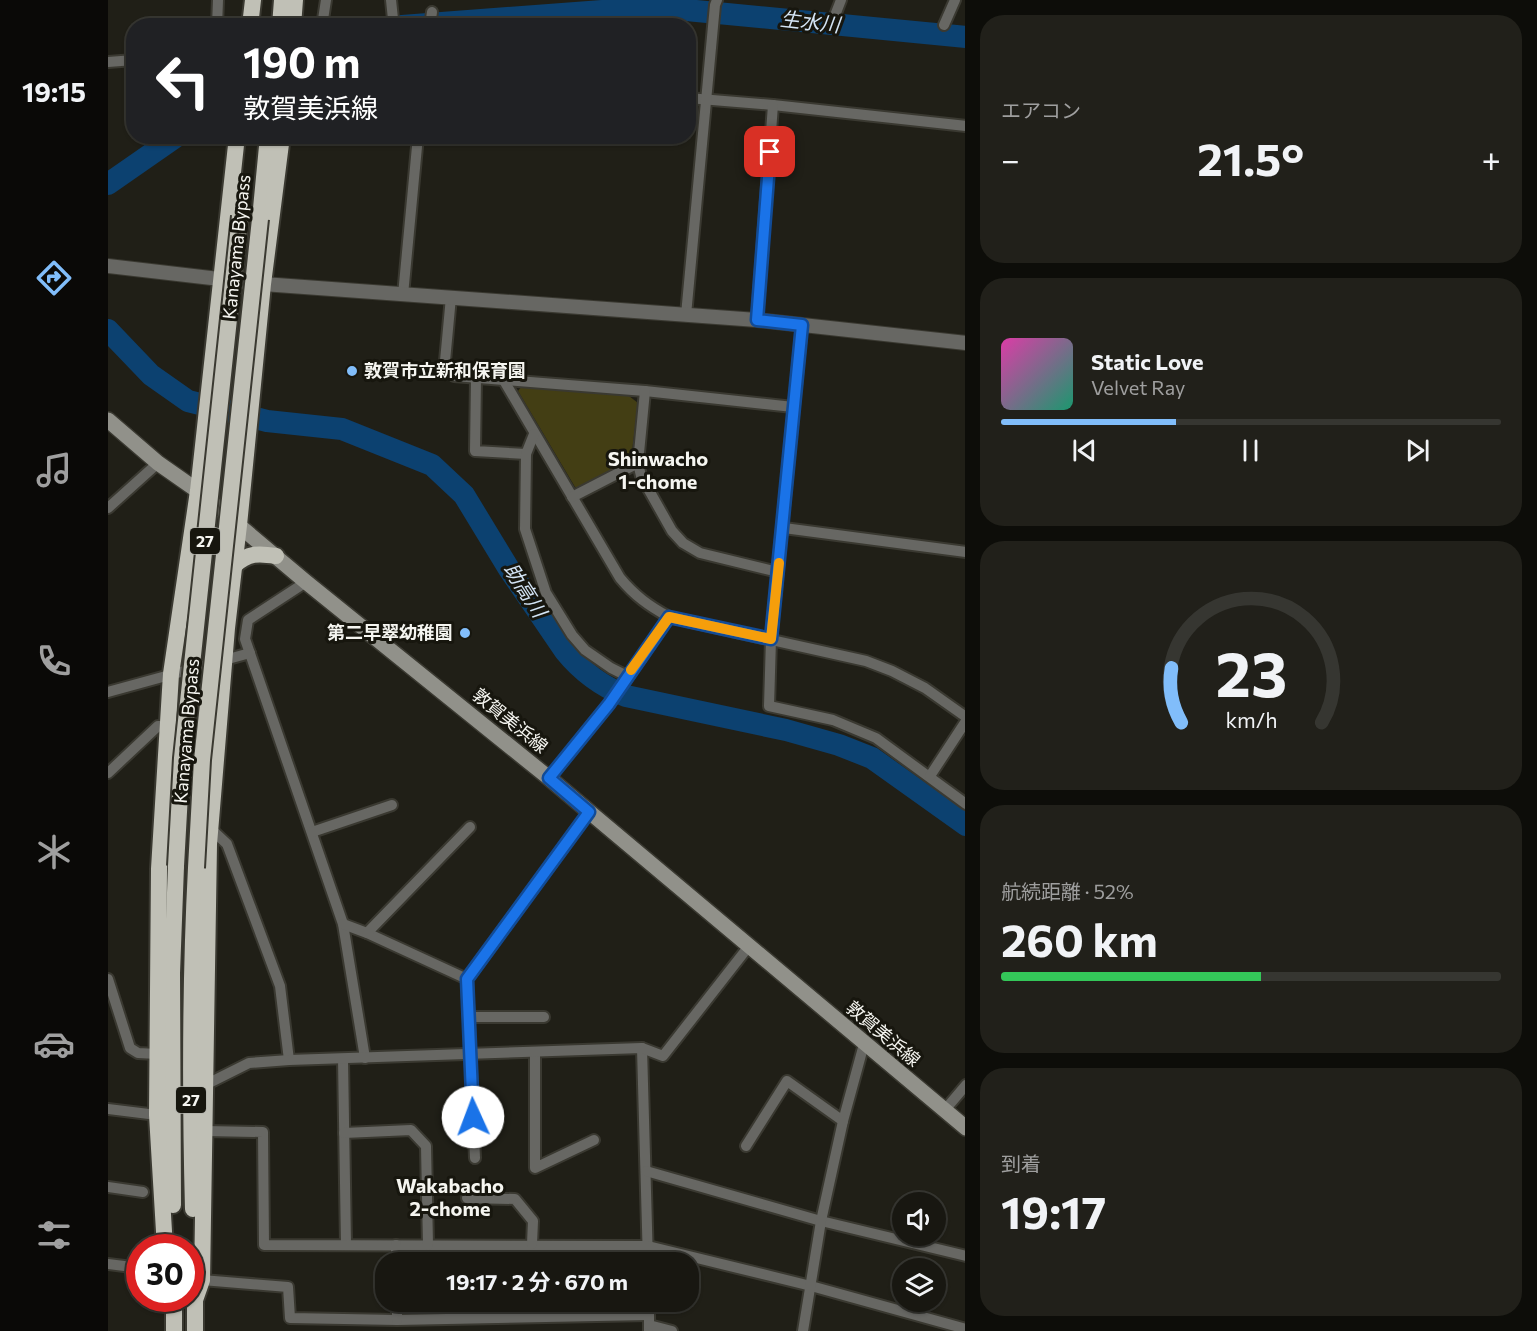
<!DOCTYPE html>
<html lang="ja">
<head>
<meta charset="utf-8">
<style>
	:root { --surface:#181711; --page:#21201a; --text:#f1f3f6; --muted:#9f9f9f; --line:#363631; --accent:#81bdfa }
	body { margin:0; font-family:Commissioner,"Noto Sans JP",sans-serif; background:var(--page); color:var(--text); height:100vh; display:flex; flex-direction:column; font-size:22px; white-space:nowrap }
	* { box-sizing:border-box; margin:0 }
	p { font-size:20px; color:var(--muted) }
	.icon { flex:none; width:33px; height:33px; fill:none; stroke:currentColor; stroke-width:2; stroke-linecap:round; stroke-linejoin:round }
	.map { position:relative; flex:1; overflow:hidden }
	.drawer { display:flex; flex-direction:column; gap:15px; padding:15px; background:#0d0d09; width:572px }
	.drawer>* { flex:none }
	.guide { position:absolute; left:18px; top:18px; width:570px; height:126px; border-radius:24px; box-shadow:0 2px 4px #0004,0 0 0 2px var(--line); background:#202124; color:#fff; overflow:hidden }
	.tools { position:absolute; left:784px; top:1192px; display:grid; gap:12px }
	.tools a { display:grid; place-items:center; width:54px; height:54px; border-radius:50%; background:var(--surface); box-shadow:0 2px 4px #0004,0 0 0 2px var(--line); font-size:30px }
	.speed { position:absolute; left:18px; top:1234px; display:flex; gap:12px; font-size:30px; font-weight:700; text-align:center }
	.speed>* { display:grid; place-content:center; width:78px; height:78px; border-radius:50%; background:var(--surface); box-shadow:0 2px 4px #0004,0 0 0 2px var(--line); line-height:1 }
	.speed .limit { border:9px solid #d22; background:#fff; color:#111 }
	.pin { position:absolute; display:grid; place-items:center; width:51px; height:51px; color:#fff; margin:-26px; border-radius:12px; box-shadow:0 3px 9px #0006 }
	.me { position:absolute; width:66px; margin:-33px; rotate:358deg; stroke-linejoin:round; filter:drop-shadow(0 0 4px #0008) }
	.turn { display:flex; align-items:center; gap:21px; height:126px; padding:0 18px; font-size:27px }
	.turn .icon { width:78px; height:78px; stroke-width:2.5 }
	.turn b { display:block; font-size:42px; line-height:51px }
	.big { font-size:45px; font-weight:700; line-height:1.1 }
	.drawer .tile { flex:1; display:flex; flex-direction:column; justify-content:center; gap:9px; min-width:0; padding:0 21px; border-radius:24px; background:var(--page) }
	.drawer .dial { align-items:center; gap:0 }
	.dial svg { height:156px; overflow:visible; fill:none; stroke:var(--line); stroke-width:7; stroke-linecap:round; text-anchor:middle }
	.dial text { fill:var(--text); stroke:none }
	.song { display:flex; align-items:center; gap:18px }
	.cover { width:72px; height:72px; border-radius:9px; background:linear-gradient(135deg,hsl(320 70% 55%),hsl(160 70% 35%)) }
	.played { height:6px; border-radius:3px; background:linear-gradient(90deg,var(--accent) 35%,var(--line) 35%) }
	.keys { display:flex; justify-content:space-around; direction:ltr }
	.heat { display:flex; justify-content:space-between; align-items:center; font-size:33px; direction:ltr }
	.charge { height:9px; border-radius:4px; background:linear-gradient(90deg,#34c759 52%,var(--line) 0) }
	.trip { position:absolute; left:267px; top:1252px; width:324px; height:60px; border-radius:24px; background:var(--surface); box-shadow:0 2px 4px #0004,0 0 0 2px var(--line); font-weight:700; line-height:60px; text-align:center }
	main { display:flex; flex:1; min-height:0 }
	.menu { display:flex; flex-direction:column; width:108px; justify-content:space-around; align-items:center; background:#0a0907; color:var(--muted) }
	.menu .icon { width:42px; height:42px }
	.menu .active { color:var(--accent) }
	.menu b { font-size:27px; color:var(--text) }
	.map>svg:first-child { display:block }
	.green { fill:#433e14 }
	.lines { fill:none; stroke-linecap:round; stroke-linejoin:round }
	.river { stroke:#0c4170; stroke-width:22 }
	.minor-casing { stroke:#3a3931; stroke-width:14 }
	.tertiary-casing { stroke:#3a3931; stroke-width:16 }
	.secondary-casing { stroke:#3a3931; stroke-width:18 }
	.trunk-casing { stroke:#3a3931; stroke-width:20 }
	.minor { stroke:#676763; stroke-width:10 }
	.tertiary { stroke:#676763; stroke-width:14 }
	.secondary { stroke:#91918a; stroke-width:15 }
	.trunk { stroke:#c0c0b6; stroke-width:16 }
	.trunk-bridge-casing { stroke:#3a3931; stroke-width:20; stroke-linecap:butt }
	.trunk-bridge { stroke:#c0c0b6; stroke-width:16 }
	.route-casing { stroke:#114b97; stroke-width:15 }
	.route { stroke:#1a73e8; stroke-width:10 }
	.slow { stroke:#f59e0b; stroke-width:10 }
	.poi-dot { fill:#81bdfa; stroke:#17160e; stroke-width:2 }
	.labels { text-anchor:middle; stroke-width:6; stroke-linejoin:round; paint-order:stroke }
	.shield { fill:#17160e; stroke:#b2b2ac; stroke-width:1.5 }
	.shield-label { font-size:16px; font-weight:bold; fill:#f5f5f0 }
	.street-label { font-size:18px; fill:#f5f5f0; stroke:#17160e }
	.poi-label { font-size:18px; font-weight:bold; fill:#f5f5f0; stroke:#17160e; text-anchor:start }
	.water-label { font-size:20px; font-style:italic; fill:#d4e5f6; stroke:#17160e }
	.neighbourhood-label { font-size:20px; font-weight:bold; fill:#f5f5f0; stroke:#17160e }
</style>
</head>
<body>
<main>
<nav class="menu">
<b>19:15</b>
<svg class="icon active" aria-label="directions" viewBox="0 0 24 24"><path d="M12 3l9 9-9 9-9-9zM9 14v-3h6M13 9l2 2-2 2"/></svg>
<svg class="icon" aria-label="music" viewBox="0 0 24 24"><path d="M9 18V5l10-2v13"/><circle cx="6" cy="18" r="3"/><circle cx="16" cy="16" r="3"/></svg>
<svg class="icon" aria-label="phone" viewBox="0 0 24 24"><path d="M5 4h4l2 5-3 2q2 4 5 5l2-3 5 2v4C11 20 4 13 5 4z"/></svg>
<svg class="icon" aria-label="climate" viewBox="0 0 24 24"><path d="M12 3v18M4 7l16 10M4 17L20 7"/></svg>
<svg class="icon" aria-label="car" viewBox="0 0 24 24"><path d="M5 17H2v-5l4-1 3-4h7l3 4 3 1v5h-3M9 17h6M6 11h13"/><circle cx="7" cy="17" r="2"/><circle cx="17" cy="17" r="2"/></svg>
<svg class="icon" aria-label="filters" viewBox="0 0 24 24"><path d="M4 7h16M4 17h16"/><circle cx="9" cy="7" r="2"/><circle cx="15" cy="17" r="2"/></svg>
</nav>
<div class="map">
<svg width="858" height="1331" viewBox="0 0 858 1331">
	<rect width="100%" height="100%" fill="#201f17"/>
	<polygon class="green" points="414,386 521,396 530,403 523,460 474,488 467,487 410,391"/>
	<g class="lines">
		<g class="river">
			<polyline points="294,26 547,7 858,37"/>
			<polyline points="0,184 69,136"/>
			<path d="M0 330 43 375 80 401 159 421 234 429 324 465 356 495 401 569 457 651C474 672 493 686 518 696L678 730 731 745 764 758 858 825"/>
		</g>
		<g class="minor-casing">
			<g id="minor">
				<polyline points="283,0 285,19"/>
				<polyline points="726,18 733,0"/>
				<polyline points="836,25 847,0"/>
				<polyline points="109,26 110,0"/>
				<polyline points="214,26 218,0"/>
				<polyline points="322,26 324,12"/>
				<polyline points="0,62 26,60"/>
				<polyline points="580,98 665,105 858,126"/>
				<polyline points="295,295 310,136"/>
				<polyline points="343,297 337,361 346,376 537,391 685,407"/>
				<polyline points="578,315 607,5 609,0"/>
				<polyline points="649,320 665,105"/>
				<polyline points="694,325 663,639 661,706 725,720 768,738 858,804"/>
				<polyline points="368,377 367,451 418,454"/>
				<path d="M395 379 512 578C527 596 541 606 561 617L758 661 784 671 817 688 858 717"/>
				<polyline points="426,434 418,454 417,529 438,593 464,635 477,650 503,668 519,676"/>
				<polyline points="530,463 537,391"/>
				<polyline points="464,497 530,463 533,476 564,531 575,543 592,553 670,572"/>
				<polyline points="0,508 50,463"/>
				<polyline points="676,528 858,552"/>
				<polyline points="198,582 140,620 137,639 235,924 257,1058"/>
				<polyline points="0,692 142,653"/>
				<polyline points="0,773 50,726 60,726"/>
				<polyline points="822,776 858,721"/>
				<polyline points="441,778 501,704 561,617"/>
				<polyline points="102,828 119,844 172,986 181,1060"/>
				<polyline points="204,832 284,805"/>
				<polyline points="235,924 259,933 359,979"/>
				<polyline points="259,933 362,827"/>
				<polyline points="0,979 22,1048 30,1053 49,1054"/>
				<polyline points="362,1017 436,1017"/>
				<polyline points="534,1048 540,1263"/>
				<polyline points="427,1052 427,1168 486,1140"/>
				<polyline points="235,1059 238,1245"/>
				<polyline points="97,1085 141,1063 181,1060 534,1048 555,1056 641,946"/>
				<polyline points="0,1109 49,1115"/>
				<polyline points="836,1111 858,1085"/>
				<polyline points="97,1131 155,1132 156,1245 540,1246 703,1286 858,1329"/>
				<polyline points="236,1133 303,1130 318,1146 320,1245"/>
				<polyline points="638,1146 679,1081 735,1121"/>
				<polyline points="367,1158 359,979 481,812"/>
				<polyline points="538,1171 713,1221 858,1256"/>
				<polyline points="0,1187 35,1192"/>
				<polyline points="359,1198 407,1199 425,1221 424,1244"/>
				<polyline points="288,1245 288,1263"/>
				<polyline points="0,1264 32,1268"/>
				<polyline points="94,1280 180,1287 182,1318 289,1320 541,1315"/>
				<polyline points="289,1302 289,1320"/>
				<polyline points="541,1302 541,1331"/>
				<polyline points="541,1325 564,1331"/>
				<polyline points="695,1331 713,1221 735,1121 756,1044"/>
			</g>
		</g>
		<g class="tertiary-casing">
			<polyline id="tertiary" points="0,266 155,284 649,320 858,343"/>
		</g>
		<g class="secondary-casing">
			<polyline id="secondary" points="0,420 50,463 90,491 198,582 441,778 858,1128"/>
		</g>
		<g class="trunk-casing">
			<g id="trunk">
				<polyline points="142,26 145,0"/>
				<polyline points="172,26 174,0"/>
				<polyline points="185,26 187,0"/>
				<polyline points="152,219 160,136"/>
				<path d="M127 565C140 553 150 553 168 556"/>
				<polyline points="65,1205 64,973 68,866"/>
				<path d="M85 1209C82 1095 82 982 88 868"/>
				<polyline points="57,1248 49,1115 51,869 63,674 90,491 129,136"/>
				<polyline points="87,1292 87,1331"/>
				<polyline points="66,1299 66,1331"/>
				<polyline points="87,1300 94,1280 101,844 119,628 131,525 155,284 174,136"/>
			</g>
		</g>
		<use href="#minor" class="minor"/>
		<use href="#tertiary" class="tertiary"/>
		<use href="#secondary" class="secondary"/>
		<use href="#trunk" class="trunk"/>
		<g class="trunk-bridge-casing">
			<g id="trunk-bridge">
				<polyline points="68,866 74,758 132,216"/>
				<polyline points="88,868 94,760 152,219"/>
			</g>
		</g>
		<use href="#trunk-bridge" class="trunk-bridge"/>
	</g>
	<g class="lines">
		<g class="route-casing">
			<polyline id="route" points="365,1117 359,979 481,812 441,778 501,704 561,617 663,639 694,325 649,320 662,152"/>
		</g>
		<use href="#route" class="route"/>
		<polyline class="slow" points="523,670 561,617 663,639 671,563"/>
	</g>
	<g class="poi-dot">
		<circle cx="244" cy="371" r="6"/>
		<circle cx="357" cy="633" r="6"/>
	</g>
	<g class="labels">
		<g class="shield">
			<rect x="82" y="528" width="30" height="26" rx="4.5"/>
			<rect x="68" y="1087" width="30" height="26" rx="4.5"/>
		</g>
		<g class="shield-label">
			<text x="97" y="547">27</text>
			<text x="83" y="1106">27</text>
		</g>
		<g class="street-label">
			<text transform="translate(129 247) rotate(-84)" y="6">Kanayama Bypass</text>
			<text transform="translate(402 721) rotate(39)" y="6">敦賀美浜線</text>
			<text transform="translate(79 731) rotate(-85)" y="6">Kanayama Bypass</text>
			<text transform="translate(775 1034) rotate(40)" y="6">敦賀美浜線</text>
		</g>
		<g class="poi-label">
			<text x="256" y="377">敦賀市立新和保育園</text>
			<text x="345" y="639" text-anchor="end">第二早翠幼稚園</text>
		</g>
		<g class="water-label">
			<text transform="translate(702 22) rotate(6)" y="7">生水川</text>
			<text transform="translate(417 590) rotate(57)" y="7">助高川</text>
		</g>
		<g class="neighbourhood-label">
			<text x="550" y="466">Shinwacho<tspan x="550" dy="23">1-chome</tspan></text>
			<text x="342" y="1193">Wakabacho<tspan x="342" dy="23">2-chome</tspan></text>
		</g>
	</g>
</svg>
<div class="tools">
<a><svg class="icon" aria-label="sound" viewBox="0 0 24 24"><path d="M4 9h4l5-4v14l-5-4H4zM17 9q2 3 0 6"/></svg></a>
<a><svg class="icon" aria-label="layers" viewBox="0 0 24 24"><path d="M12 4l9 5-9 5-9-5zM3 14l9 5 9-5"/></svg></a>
</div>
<div class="speed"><div class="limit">30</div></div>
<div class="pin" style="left:662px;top:152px;background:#d93025"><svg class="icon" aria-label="arrive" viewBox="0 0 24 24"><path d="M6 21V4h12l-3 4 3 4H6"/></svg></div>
<svg class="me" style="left:365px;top:1117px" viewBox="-20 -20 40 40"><circle r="19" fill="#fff"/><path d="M0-13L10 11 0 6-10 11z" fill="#1a73e8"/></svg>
<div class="trip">19:17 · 2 分 · 670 m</div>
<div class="guide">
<div class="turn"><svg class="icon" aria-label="left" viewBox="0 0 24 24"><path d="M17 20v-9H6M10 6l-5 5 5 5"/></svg><div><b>190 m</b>敦賀美浜線</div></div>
</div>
</div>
<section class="drawer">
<div class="tile"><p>エアコン</p>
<div class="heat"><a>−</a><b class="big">21.5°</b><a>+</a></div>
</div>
<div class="tile">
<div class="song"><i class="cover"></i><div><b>Static Love</b><p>Velvet Ray</p></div></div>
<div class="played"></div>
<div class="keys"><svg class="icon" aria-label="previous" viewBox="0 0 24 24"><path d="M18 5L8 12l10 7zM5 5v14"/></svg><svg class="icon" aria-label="pause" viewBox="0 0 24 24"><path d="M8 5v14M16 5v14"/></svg><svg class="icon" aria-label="next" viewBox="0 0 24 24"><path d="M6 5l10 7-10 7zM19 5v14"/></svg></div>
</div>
<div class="tile dial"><svg viewBox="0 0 100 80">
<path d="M14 69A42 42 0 1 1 86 69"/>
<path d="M14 69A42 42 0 0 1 9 41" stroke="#81bdfa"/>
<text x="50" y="56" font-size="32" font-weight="700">23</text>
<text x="50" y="72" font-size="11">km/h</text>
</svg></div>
<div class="tile"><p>航続距離 · 52%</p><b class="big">260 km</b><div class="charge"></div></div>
<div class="tile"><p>到着</p><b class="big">19:17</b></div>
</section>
</main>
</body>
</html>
